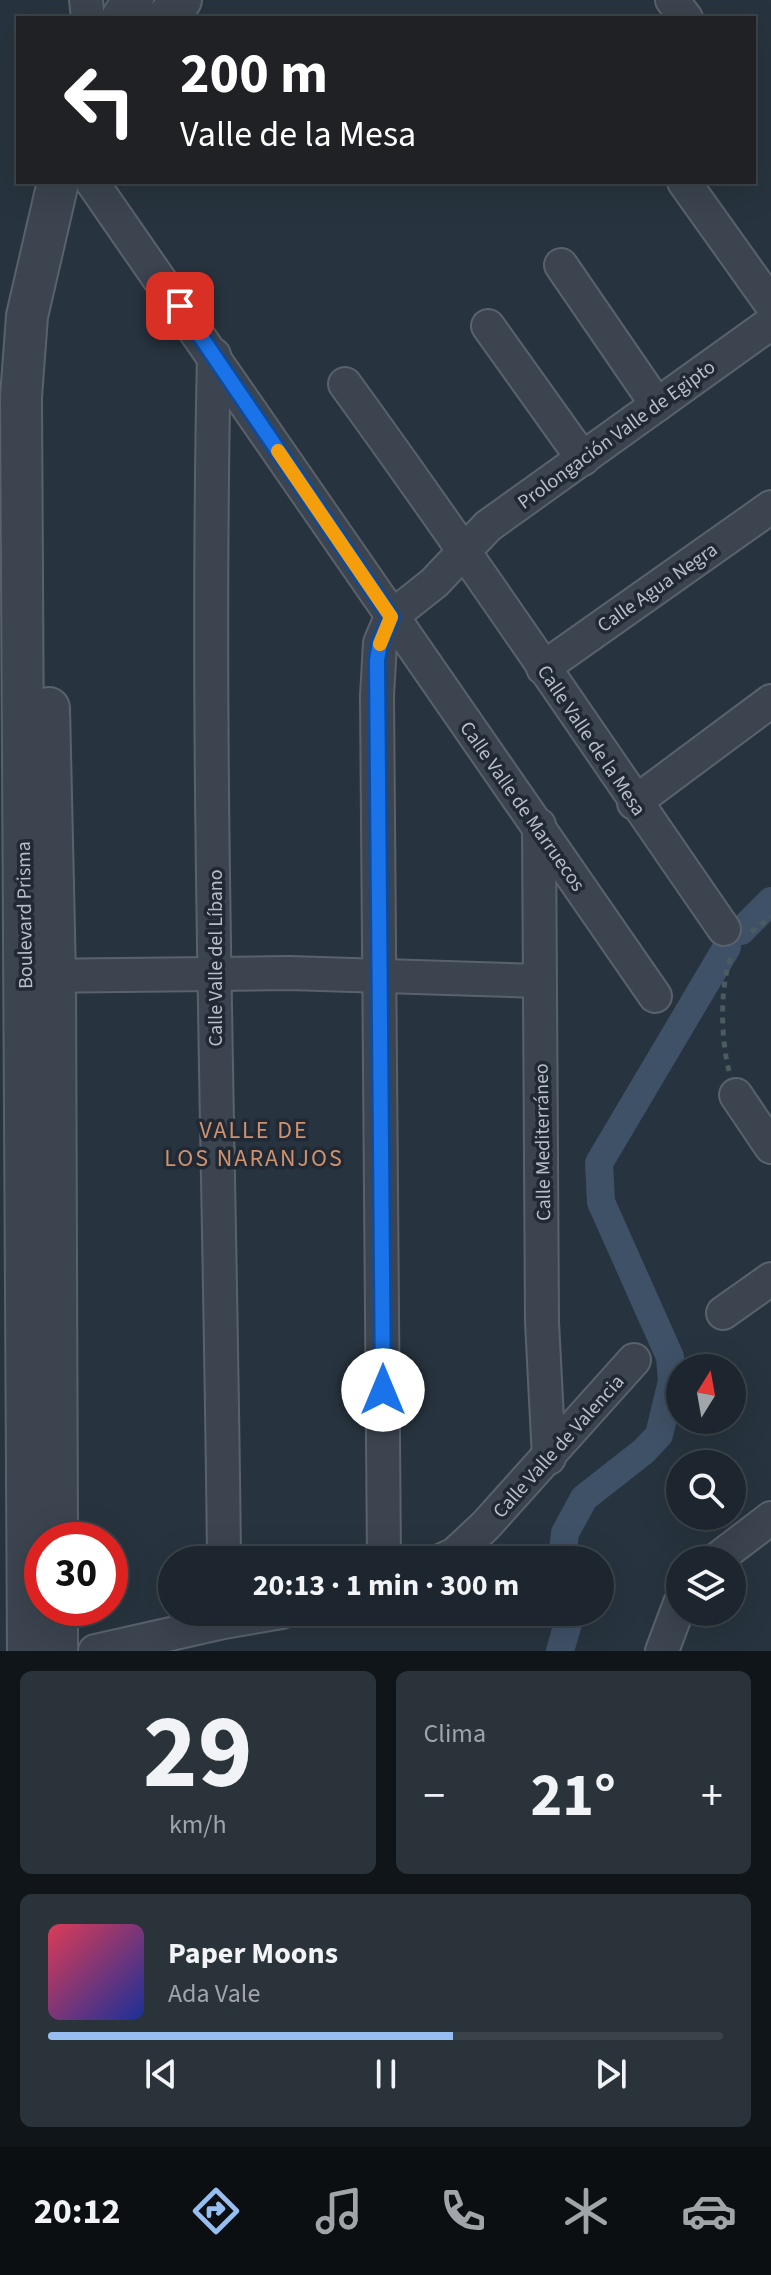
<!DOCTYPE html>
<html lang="es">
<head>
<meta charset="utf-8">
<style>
	:root { --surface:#1d262e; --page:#2a323a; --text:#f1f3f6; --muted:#a0a5aa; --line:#3b434a; --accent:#96bef0 }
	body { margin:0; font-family:"Source Sans 3",sans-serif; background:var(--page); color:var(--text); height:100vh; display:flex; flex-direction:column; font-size:30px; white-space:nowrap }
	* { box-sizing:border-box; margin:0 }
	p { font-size:26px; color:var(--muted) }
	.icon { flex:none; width:44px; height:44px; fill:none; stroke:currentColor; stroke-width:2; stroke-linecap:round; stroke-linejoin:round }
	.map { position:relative; height:1651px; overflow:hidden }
	.panel { display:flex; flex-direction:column; gap:20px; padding:20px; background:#101519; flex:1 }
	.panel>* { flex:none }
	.banner { position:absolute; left:16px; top:16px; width:740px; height:168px; border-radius:0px; box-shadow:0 8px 32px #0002,0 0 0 2px var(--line); background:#202124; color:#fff; overflow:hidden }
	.needle { width:52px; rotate:11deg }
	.controls { position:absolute; left:666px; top:1354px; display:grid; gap:16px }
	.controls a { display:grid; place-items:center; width:80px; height:80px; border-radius:50%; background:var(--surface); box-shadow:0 8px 32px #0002,0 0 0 2px var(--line); font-size:40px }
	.speed { position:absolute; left:24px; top:1522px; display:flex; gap:16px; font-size:40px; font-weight:700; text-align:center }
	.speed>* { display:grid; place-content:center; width:104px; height:104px; border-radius:50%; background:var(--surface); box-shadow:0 8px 32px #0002,0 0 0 2px var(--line); line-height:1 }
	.speed .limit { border:12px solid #d22; background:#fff; color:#111 }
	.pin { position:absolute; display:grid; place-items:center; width:68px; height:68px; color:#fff; margin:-34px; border-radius:16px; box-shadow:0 4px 12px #0006 }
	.me { position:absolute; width:88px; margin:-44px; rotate:0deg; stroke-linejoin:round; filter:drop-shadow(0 0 6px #0008) }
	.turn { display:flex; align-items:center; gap:28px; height:168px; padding:0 32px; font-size:36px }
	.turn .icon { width:104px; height:104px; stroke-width:2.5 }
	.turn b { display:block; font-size:56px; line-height:68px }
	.big { font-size:60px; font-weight:700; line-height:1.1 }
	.panel .tile { flex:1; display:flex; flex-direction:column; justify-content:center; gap:12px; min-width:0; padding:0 28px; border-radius:12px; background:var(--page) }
	.panel .dial { align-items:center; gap:0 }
	.dial b { font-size:104px; line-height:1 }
	.song { display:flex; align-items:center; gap:24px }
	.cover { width:96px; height:96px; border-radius:12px; background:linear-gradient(135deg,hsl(350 70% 55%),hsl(230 70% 35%)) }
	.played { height:8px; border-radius:4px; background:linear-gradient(90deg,var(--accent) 60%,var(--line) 60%) }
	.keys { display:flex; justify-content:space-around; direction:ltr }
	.heat { display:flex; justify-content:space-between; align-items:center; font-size:44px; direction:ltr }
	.panel .tiles { flex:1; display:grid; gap:20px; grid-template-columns:1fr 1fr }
	.tile:last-child { grid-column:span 2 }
	.trip { position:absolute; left:158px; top:1546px; width:456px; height:80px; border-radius:40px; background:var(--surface); box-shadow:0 8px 32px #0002,0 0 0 2px var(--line); font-weight:700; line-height:80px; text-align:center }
	.tabs { display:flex; height:128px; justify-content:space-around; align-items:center; background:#0c0f12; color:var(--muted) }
	.tabs .icon { width:56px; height:56px }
	.tabs .current { color:var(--accent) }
	.tabs b { font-size:36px; color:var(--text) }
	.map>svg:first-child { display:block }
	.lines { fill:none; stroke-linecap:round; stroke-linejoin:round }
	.canal { stroke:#3f5166; stroke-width:28 }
	.minor-casing { stroke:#59626c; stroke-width:36 }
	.tertiary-casing { stroke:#59626c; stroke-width:44 }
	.path { stroke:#495d5e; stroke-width:5; stroke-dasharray:6 6; stroke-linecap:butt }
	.minor { stroke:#3b444f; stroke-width:32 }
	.tertiary { stroke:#3b444f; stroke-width:40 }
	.route-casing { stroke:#114b97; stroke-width:20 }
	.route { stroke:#1a73e8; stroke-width:14 }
	.slow { stroke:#f59e0b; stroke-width:14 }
	.labels { text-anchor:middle; stroke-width:7; stroke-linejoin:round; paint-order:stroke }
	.street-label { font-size:20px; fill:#b8bfc9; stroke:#202934 }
	.quarter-label { font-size:24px; letter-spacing:2px; fill:#ce926e; stroke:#202934 }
</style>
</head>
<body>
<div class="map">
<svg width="771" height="1651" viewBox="0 0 771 1651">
	<rect width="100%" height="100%" fill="#27333e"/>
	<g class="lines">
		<g class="canal">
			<polyline points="741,931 771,901"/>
			<polyline points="562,1560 565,1533 584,1498 644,1451 659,1435 672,1381 670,1357 601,1202 599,1163 727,947"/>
			<polyline points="560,1651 569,1620 569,1612"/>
		</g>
		<g class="minor-casing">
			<g id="minor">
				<polyline points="86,0 88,18"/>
				<polyline points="672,0 686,18"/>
				<polyline points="92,182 655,996"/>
				<polyline points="684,182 771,304"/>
				<polyline points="561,265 657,405"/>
				<polyline points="488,326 583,459"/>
				<path d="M214 355C205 757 220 1158 224 1560"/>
				<path d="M345 384C475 563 598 747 724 929"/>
				<polyline points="543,668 771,507"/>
				<polyline points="634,803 771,701"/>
				<polyline points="539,825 542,1322 549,1458"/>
				<polyline points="32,976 289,973 539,981"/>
				<polyline points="736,1095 771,1147"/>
				<polyline points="723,1313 771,1279"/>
				<polyline points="384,1560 377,696 380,643 391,617 434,583 488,526 771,323"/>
				<polyline points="442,1560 455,1554 486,1525 634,1360"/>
				<polyline points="716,1560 771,1518"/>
				<polyline points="95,1651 224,1622 282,1612"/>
				<polyline points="662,1651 680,1603"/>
			</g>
		</g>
		<g class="tertiary-casing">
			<g id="tertiary">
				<polyline points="122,18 133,0"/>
				<polyline points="167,18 181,0"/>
				<polyline points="49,708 55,975 57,1540"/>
				<polyline points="28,1651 21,397 27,316 58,182"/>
				<polyline points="57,1651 57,1608"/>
			</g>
		</g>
		<g class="path">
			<polyline points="751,932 771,917"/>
			<path d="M729 1071C721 1040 719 984 732 955"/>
		</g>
		<use href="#minor" class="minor"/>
		<use href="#tertiary" class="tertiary"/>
	</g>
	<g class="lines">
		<g class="route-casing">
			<polyline id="route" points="180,306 391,617 380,643 377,660 383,1390"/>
		</g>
		<use href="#route" class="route"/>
		<polyline class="slow" points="278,451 391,617 380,644"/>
	</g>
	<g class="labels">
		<g class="street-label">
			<text transform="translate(616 434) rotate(-36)" y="7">Prolongación Valle de Egipto</text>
			<text transform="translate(657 587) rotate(-35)" y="7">Calle Agua Negra</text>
			<text transform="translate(592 740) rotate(56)" y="7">Calle Valle de la Mesa</text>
			<text transform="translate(523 806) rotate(55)" y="7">Calle Valle de Marruecos</text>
			<text transform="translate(24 915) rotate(-91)" y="7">Boulevard Prisma</text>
			<text transform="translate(215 958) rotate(-90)" y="7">Calle Valle del Líbano</text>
			<text transform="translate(542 1142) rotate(-91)" y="7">Calle Mediterráneo</text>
			<text transform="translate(558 1446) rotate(-48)" y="7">Calle Valle de Valencia</text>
		</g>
		<g class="quarter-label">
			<text x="254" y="1138">VALLE DE<tspan x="254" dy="28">LOS NARANJOS</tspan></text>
		</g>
	</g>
</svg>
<div class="controls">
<a><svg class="needle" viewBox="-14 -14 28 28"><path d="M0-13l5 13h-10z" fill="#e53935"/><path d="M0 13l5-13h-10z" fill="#a0a5aa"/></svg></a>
<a><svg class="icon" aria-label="search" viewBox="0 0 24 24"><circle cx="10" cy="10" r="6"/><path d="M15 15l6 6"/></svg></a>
<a><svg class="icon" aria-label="layers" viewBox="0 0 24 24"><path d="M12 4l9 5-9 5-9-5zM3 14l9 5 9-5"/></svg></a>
</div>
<div class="speed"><div class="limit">30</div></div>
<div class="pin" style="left:180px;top:306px;background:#d93025"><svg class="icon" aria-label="arrive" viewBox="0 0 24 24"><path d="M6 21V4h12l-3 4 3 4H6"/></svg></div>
<svg class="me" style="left:383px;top:1390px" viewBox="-20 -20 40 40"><circle r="19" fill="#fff"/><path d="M0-13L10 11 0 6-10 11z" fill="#1a73e8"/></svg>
<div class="trip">20:13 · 1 min · 300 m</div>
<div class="banner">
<div class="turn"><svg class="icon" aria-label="left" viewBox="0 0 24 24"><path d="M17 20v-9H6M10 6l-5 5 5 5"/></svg><div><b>200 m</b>Valle de la Mesa</div></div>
</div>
</div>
<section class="panel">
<div class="tiles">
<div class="tile dial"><b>29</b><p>km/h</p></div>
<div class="tile"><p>Clima</p>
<div class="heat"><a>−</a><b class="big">21°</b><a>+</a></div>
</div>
<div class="tile">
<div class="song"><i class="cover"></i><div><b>Paper Moons</b><p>Ada Vale</p></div></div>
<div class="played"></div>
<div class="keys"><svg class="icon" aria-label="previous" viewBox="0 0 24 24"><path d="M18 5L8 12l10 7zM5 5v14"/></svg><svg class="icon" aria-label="pause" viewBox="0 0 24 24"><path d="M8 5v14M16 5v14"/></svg><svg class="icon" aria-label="next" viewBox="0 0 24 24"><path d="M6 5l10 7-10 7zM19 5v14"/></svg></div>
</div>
</div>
</section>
<nav class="tabs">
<b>20:12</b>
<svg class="icon current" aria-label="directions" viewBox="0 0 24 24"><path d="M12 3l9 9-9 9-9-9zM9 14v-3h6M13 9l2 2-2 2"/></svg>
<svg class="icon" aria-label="music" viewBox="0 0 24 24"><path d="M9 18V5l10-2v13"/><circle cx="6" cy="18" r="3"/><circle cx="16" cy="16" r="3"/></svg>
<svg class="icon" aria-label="phone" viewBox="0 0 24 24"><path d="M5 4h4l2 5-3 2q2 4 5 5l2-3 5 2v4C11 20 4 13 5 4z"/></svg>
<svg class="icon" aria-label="climate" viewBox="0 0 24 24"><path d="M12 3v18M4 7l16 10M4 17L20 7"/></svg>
<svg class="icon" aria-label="car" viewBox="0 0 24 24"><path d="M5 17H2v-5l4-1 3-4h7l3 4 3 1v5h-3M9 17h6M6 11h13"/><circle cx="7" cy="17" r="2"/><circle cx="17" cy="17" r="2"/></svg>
</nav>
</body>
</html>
